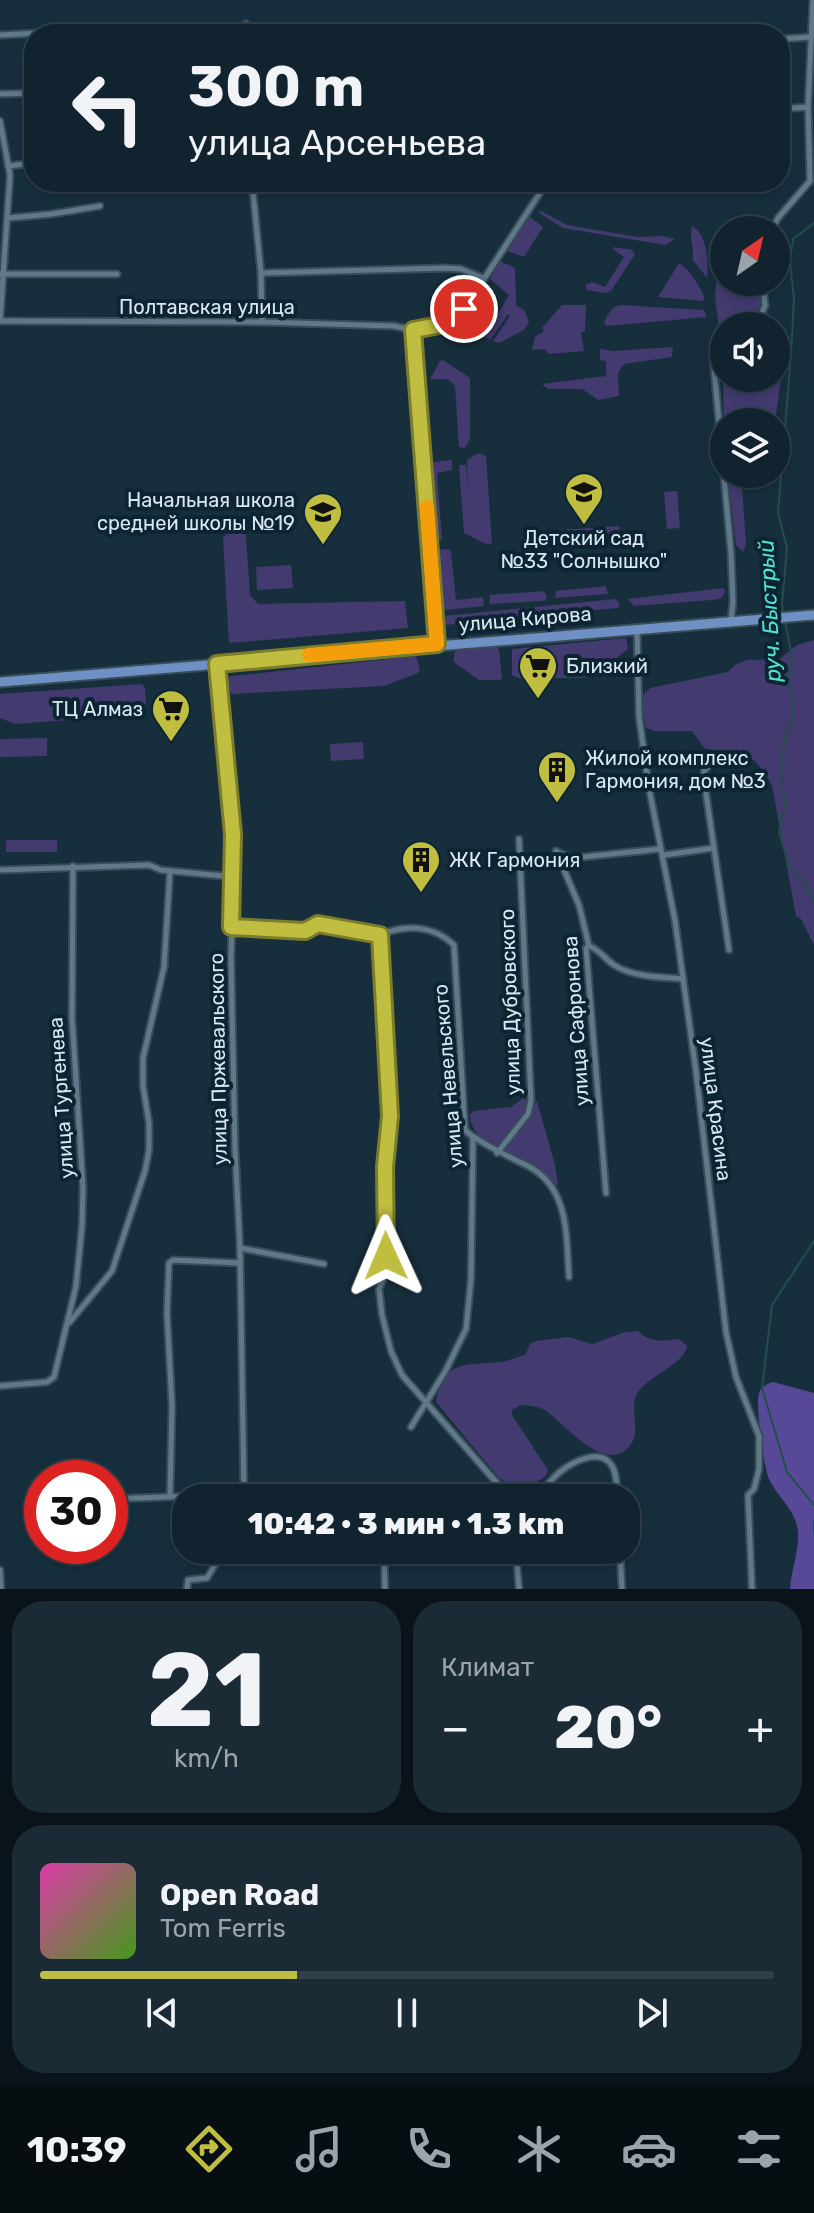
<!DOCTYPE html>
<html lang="ru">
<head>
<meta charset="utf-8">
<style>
	:root { --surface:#11232e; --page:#1a2b36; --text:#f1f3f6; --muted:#9ca4aa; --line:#30404a; --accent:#c0be41 }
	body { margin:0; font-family:Rubik,sans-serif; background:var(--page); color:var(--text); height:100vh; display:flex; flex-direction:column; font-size:30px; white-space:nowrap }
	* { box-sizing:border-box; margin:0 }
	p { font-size:26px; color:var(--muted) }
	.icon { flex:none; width:44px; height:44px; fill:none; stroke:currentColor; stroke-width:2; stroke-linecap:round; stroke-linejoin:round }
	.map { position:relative; height:1589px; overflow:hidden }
	.details { display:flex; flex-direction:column; gap:12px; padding:12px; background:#091319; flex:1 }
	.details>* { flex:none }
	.banner { position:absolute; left:24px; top:24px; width:766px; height:168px; border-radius:32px; box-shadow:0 4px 12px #0003,0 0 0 2px var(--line); background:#11232e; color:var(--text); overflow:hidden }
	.needle { width:52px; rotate:34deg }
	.buttons { position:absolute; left:710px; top:216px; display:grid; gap:16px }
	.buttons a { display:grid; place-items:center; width:80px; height:80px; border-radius:50%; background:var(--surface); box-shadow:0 4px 12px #0003,0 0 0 2px var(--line); font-size:40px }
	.speed { position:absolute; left:24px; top:1460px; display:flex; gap:16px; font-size:40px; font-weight:700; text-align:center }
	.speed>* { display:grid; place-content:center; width:104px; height:104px; border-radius:50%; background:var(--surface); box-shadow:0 4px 12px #0003,0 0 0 2px var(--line); line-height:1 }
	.speed .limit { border:12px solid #d22; background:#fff; color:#111 }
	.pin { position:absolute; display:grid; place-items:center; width:68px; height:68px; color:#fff; margin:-34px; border:4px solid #fff; border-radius:50%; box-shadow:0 2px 8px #0007 }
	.me { position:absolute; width:88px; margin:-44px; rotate:359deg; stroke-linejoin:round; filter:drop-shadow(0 0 6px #0008) }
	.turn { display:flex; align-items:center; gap:28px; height:168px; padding:0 32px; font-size:36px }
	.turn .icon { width:104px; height:104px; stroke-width:2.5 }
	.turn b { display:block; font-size:56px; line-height:68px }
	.big { font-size:60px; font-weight:800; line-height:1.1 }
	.details .tile { flex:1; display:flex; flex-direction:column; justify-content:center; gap:12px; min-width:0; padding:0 28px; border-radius:32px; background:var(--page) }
	.details .dial { align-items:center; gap:0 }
	.dial b { font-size:104px; line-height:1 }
	.song { display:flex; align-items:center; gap:24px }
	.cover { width:96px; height:96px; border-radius:12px; background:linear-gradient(135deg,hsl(320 70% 55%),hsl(100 70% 35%)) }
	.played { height:8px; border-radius:4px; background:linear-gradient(90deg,var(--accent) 35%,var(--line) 35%) }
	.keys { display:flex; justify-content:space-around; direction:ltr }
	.heat { display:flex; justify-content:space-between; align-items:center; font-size:44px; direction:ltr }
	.details .tiles { flex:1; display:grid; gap:12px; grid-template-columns:1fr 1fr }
	.tile:last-child { grid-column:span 2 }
	.trip { position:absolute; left:172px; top:1484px; width:468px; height:80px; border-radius:32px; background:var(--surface); box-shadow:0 4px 12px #0003,0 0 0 2px var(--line); font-weight:800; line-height:80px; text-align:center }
	.tab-bar { display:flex; height:128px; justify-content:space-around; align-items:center; background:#070e12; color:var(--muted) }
	.tab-bar .icon { width:56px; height:56px }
	.tab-bar .selected { color:var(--accent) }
	.tab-bar b { font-size:36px; color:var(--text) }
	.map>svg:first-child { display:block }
	.green { fill:#433a70 }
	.forest { fill:#574997 }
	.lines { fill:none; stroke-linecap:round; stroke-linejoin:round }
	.stream { stroke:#234f4a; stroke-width:2 }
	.street-casing { stroke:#394d59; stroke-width:9 }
	.primary-casing { stroke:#394d59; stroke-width:13 }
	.street { stroke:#5f798a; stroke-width:5 }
	.primary { stroke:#6f90c4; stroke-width:9 }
	.route-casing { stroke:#7d7c2a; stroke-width:20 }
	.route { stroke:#c0be41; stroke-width:14 }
	.slow { stroke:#f59e0b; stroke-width:14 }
	.labels { text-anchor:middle; stroke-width:8; stroke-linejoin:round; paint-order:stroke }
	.street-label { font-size:20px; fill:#dae8f1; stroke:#0d2533 }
	.poi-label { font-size:20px; fill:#dae8f1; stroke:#0d2533; text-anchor:start }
	.water-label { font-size:22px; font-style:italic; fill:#53e1d2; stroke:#0d2533 }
</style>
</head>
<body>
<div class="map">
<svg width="814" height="1589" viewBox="0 0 814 1589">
	<rect width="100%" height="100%" fill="#172f3d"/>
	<g class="green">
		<polygon points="541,211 567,225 638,237 662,236 675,239 665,245 563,228 538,212"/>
		<polygon points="530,217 543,227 524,257 507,251 527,218"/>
		<path d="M692 226C707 234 709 262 707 278L693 260C694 249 689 237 692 226Z"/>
		<polygon points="614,247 632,250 635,254 611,291 605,293 587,290 585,285 592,282 605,287 624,257 613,249"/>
		<polygon points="500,261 515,268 516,305 524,310 529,322 524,330 499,343 493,341 510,316 508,314 490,340 484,337 509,295 490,279"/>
		<path d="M679 263C691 271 698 284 704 296L703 301 658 297Z"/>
		<polygon points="724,270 724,282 759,282 761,303 752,323 724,326 724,342 721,344 715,296 717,273"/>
		<polygon points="562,305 586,305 585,331 581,332 584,351 549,354 545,349 532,350 535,337 544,331 542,328"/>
		<path d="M620 305 704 310 707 317 607 326 604 323C607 315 611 307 620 305Z"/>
		<polygon points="673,347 672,357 624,364 618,373 619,396 598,400 582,389 548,389 542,384 606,376 606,361 600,360 600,349 614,351"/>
		<polygon points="443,360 470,378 470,439 465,448 459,447 455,386 448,379 430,379 440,361"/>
		<polygon points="776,364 782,371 775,422 724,422 724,433 723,374 724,378 776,378"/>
		<polygon points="478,453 486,456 492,544 486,544 464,533 459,465 466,465 468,489 467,460"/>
		<polygon points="452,460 452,470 437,473 442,540 437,542 431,510 427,463"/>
		<polygon points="728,474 768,474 763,480 749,480 742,488 746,544 743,552 736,545"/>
		<polygon points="677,491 680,528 667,529 664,492"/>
		<polygon points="237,522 245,523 250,595 258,604 405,601 408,628 229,643 223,538"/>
		<polygon points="619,526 620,538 562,542 561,530"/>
		<path d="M439 550 448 549 451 552 456 600 483 597 484 606 446 610 442 608C437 593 434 565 439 550Z"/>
		<polygon points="291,565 293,588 257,590 256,567"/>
		<polygon points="606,586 608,594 555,598 556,591"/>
		<polygon points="723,588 725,591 722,598 712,600 634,606 628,599"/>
		<polygon points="544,591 547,598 544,601 489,604 490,595"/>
		<polygon points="616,599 620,606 617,608 445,625 441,620 443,616"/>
		<polygon points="626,638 628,649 594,676 582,678 519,678 512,675 512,649"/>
		<path d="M814 640V945L801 919 796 916 772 785C764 772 753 753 736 751 725 750 714 751 704 748L692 731H655L646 728 643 715 642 696 650 688 728 672 736 664 747 660 780 659 797 645Z"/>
		<polygon points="496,646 499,650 502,677 500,680 479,680 454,662 454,653 458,650"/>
		<polygon points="416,656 420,670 418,673 384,686 231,694 225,677"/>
		<polygon points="142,684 145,688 146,705 86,708 82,719 15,724 0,718 0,694"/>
		<polygon points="47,738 47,756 0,757 0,739"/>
		<polygon points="363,742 364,759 331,761 330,744"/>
		<rect x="6" y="840" width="51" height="12"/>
		<path d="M523 1098 528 1102 525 1112 498 1147C484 1141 469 1130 470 1114L474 1111 511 1107Z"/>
		<path d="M537 1101 555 1165 558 1185H554C540 1166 522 1162 503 1151Z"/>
		<path d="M638 1331C650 1343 663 1341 679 1339L687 1346C683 1365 652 1374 639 1391 627 1407 642 1429 631 1444 607 1478 564 1423 545 1410 538 1406 529 1406 521 1405L512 1410V1415L548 1470 546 1476C531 1487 515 1490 499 1478L436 1402C444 1358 466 1366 500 1362 508 1361 517 1357 525 1355L530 1344 536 1341 568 1337 592 1344 625 1332Z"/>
	</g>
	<path class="forest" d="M773 1382 814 1393V1589H790C791 1571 799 1552 798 1533 797 1511 778 1498 769 1479 764 1468 755 1402 759 1393 762 1386 767 1384 773 1382Z"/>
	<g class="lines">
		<g class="stream">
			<polyline points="783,614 782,604 787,548 778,513 791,354 794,299 790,261 793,239 814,223"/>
			<polyline points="785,621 792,657 788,684 793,700 793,717 784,739 782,785 785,804 779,832 790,868 804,882 814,901"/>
			<polyline points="814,1241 772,1305 762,1388 787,1472 814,1505"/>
			<polyline points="814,1521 814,1534"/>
		</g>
		<g class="street-casing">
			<g id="street">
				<polyline points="246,24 246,34"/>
				<polyline points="0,35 121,29"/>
				<polyline points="780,39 811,37"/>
				<polyline points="0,94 34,93"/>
				<polyline points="780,109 808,107"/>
				<polyline points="0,121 10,175 0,321"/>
				<polyline points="8,166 34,163"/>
				<polyline points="252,182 261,273 262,322"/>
				<polyline points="8,218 52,214 100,206"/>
				<polyline points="772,230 778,218 810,181 808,107 813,0"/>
				<polyline points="261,273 446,268 461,269 483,278"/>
				<polyline points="0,274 117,274"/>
				<polyline points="0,321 262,322 394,326 413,330"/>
				<polyline points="752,326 756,325 765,306 763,282"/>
				<polyline points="724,347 713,357 731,553 733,602 731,620"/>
				<polyline points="637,629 639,717 649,788 675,921 696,1071 726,1332 736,1377 759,1436 759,1469 754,1489 748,1495 752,1589"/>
				<polyline points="437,644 413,330 456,322 547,182"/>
				<polyline points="217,665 234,856 231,958 235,1148 240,1248 244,1494 247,1498"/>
				<polyline points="556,851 579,905 589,946 586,948 606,1193"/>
				<polyline points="557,852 573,858 660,849"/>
				<polyline points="664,855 714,848"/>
				<polyline points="0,870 149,865 161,870 234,877"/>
				<polyline points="231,927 305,931 318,924 380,935 390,1116 385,1167 386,1273 379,1289 382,1315 391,1351 402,1375 503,1490 507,1498"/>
				<path d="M380 935C406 924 433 925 454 945L465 1130 473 1137 471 1279 466 1329 446 1370 411 1427"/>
				<path d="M589 946C600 950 605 959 614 965 632 977 662 977 683 979"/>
				<polyline points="729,950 704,780 704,771 713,761 730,759"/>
				<path d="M474 1137C492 1149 509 1157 528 1166 570 1188 566 1237 569 1277"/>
				<polyline points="497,1153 528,1114 531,1100 519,839"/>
				<polyline points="240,1248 324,1264"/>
				<polyline points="69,1323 112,1271 145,1171 149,1150 149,1123 143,1086 143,1058 164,967 170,871"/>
				<polyline points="0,1386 47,1382 54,1377 76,1286 82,1226 83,1187 72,1018 73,866"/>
				<path d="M503 1490H541C549 1485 553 1477 560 1472 572 1462 601 1447 612 1466 618 1475 616 1488 617 1498"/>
				<polyline points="170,1497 172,1406 167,1313 169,1263 173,1260 240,1263"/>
				<polyline points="110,1499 244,1494"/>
				<polyline points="384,1550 385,1589"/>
				<polyline points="516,1550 519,1589"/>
				<polyline points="620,1550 622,1589"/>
				<polyline points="0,1570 1,1589"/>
				<polyline points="187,1589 188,1580 207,1578 224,1550"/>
			</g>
		</g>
		<g class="primary-casing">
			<polyline id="primary" points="0,682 814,615"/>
		</g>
		<use href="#street" class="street"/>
		<use href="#primary" class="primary"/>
	</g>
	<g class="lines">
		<g class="route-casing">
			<polyline id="route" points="386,1256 385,1167 390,1116 380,935 318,924 305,931 231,927 233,834 217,664 437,644 413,330 456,322 464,309"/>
		</g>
		<use href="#route" class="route"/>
		<polyline class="slow" points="309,655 437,644 427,507"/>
	</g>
	<defs>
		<g id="school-pin" transform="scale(2)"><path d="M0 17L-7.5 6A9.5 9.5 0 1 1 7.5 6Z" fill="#c0be41" stroke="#0d2533"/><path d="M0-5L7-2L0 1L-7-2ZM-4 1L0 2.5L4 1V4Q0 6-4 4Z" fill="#111"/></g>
		<g id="supermarket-pin" transform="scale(2)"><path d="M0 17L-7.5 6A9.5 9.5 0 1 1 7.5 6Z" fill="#c0be41" stroke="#0d2533"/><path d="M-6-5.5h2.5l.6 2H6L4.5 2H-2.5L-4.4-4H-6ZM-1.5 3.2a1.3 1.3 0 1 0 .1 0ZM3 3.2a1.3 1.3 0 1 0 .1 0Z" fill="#111"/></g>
		<g id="building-pin" transform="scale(2)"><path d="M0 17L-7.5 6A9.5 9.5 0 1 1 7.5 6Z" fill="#c0be41" stroke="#0d2533"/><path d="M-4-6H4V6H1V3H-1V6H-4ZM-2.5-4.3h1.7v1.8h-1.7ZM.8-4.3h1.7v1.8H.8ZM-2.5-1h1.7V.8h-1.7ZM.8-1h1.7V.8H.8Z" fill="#111"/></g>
	</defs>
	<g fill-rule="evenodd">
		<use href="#school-pin" x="584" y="492"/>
		<use href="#school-pin" x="323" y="512"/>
		<use href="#supermarket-pin" x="538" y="666"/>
		<use href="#supermarket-pin" x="171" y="709"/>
		<use href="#building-pin" x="557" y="770"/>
		<use href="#building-pin" x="421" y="860"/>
	</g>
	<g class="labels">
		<g class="street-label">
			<text x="207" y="314">Полтавская улица</text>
			<text transform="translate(525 619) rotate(-5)" y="7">улица Кирова</text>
			<text transform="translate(510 1002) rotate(-92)" y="7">улица Дубровского</text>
			<text transform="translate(576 1021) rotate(-94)" y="7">улица Сафронова</text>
			<text transform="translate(218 1059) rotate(-91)" y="7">улица Пржевальского</text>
			<text transform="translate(448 1076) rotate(-95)" y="7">улица Невельского</text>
			<text transform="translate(61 1098) rotate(-94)" y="7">улица Тургенева</text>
			<text transform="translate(716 1109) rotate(83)" y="7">улица Красина</text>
		</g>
		<g class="poi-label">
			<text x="295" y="507" text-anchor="end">Начальная школа<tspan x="295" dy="23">средней школы №19</tspan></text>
			<text x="584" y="545" text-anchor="middle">Детский сад<tspan x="584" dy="23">№33 "Солнышко"</tspan></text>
			<text x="566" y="673">Близкий</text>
			<text x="143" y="716" text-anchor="end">ТЦ Алмаз</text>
			<text x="585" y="765">Жилой комплекс<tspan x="585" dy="23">Гармония, дом №3</tspan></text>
			<text x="449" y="867">ЖК Гармония</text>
		</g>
		<g class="water-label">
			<text transform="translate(769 611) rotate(-93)" y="8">руч. Быстрый</text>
		</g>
	</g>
</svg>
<div class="buttons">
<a><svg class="needle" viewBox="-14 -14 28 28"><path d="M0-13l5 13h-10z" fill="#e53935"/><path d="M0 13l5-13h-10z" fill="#9ca4aa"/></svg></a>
<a><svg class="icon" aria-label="sound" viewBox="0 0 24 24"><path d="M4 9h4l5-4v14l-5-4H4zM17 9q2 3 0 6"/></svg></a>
<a><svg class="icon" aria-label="layers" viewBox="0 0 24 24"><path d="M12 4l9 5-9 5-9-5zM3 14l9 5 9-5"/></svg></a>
</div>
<div class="speed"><div class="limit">30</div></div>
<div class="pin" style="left:464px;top:309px;background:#d93025"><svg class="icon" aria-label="arrive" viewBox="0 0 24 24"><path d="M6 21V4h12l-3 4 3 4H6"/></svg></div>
<svg class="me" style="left:386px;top:1256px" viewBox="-20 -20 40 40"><path d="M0-17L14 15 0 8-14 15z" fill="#c0be41" stroke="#fff" stroke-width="4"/></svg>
<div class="trip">10:42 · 3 мин · 1.3 km</div>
<div class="banner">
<div class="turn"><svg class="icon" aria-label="left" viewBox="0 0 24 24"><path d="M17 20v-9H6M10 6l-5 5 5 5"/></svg><div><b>300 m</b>улица Арсеньева</div></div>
</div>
</div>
<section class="details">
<div class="tiles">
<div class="tile dial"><b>21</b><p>km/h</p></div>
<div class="tile"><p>Климат</p>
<div class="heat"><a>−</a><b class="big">20°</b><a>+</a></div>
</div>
<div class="tile">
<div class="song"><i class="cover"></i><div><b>Open Road</b><p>Tom Ferris</p></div></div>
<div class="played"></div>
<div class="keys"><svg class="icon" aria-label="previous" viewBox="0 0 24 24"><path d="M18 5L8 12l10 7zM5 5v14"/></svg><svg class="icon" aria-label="pause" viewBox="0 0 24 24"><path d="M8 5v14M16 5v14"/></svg><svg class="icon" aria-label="next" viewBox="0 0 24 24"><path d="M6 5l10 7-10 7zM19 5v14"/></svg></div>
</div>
</div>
</section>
<nav class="tab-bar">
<b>10:39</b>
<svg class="icon selected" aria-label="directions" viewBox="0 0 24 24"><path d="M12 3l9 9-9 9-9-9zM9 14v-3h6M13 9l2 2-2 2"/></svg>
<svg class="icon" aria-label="music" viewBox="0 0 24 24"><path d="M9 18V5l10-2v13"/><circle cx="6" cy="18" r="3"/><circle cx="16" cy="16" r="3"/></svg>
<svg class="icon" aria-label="phone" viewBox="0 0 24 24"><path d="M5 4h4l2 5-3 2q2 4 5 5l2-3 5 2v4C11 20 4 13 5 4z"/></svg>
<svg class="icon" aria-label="climate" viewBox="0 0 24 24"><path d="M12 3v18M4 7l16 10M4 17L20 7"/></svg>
<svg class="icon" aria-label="car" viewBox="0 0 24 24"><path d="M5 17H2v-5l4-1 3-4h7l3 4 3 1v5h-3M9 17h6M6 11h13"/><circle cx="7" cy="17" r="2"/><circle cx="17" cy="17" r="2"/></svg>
<svg class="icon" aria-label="filters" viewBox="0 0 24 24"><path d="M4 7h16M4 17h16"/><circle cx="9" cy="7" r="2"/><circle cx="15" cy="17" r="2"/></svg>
</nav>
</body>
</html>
